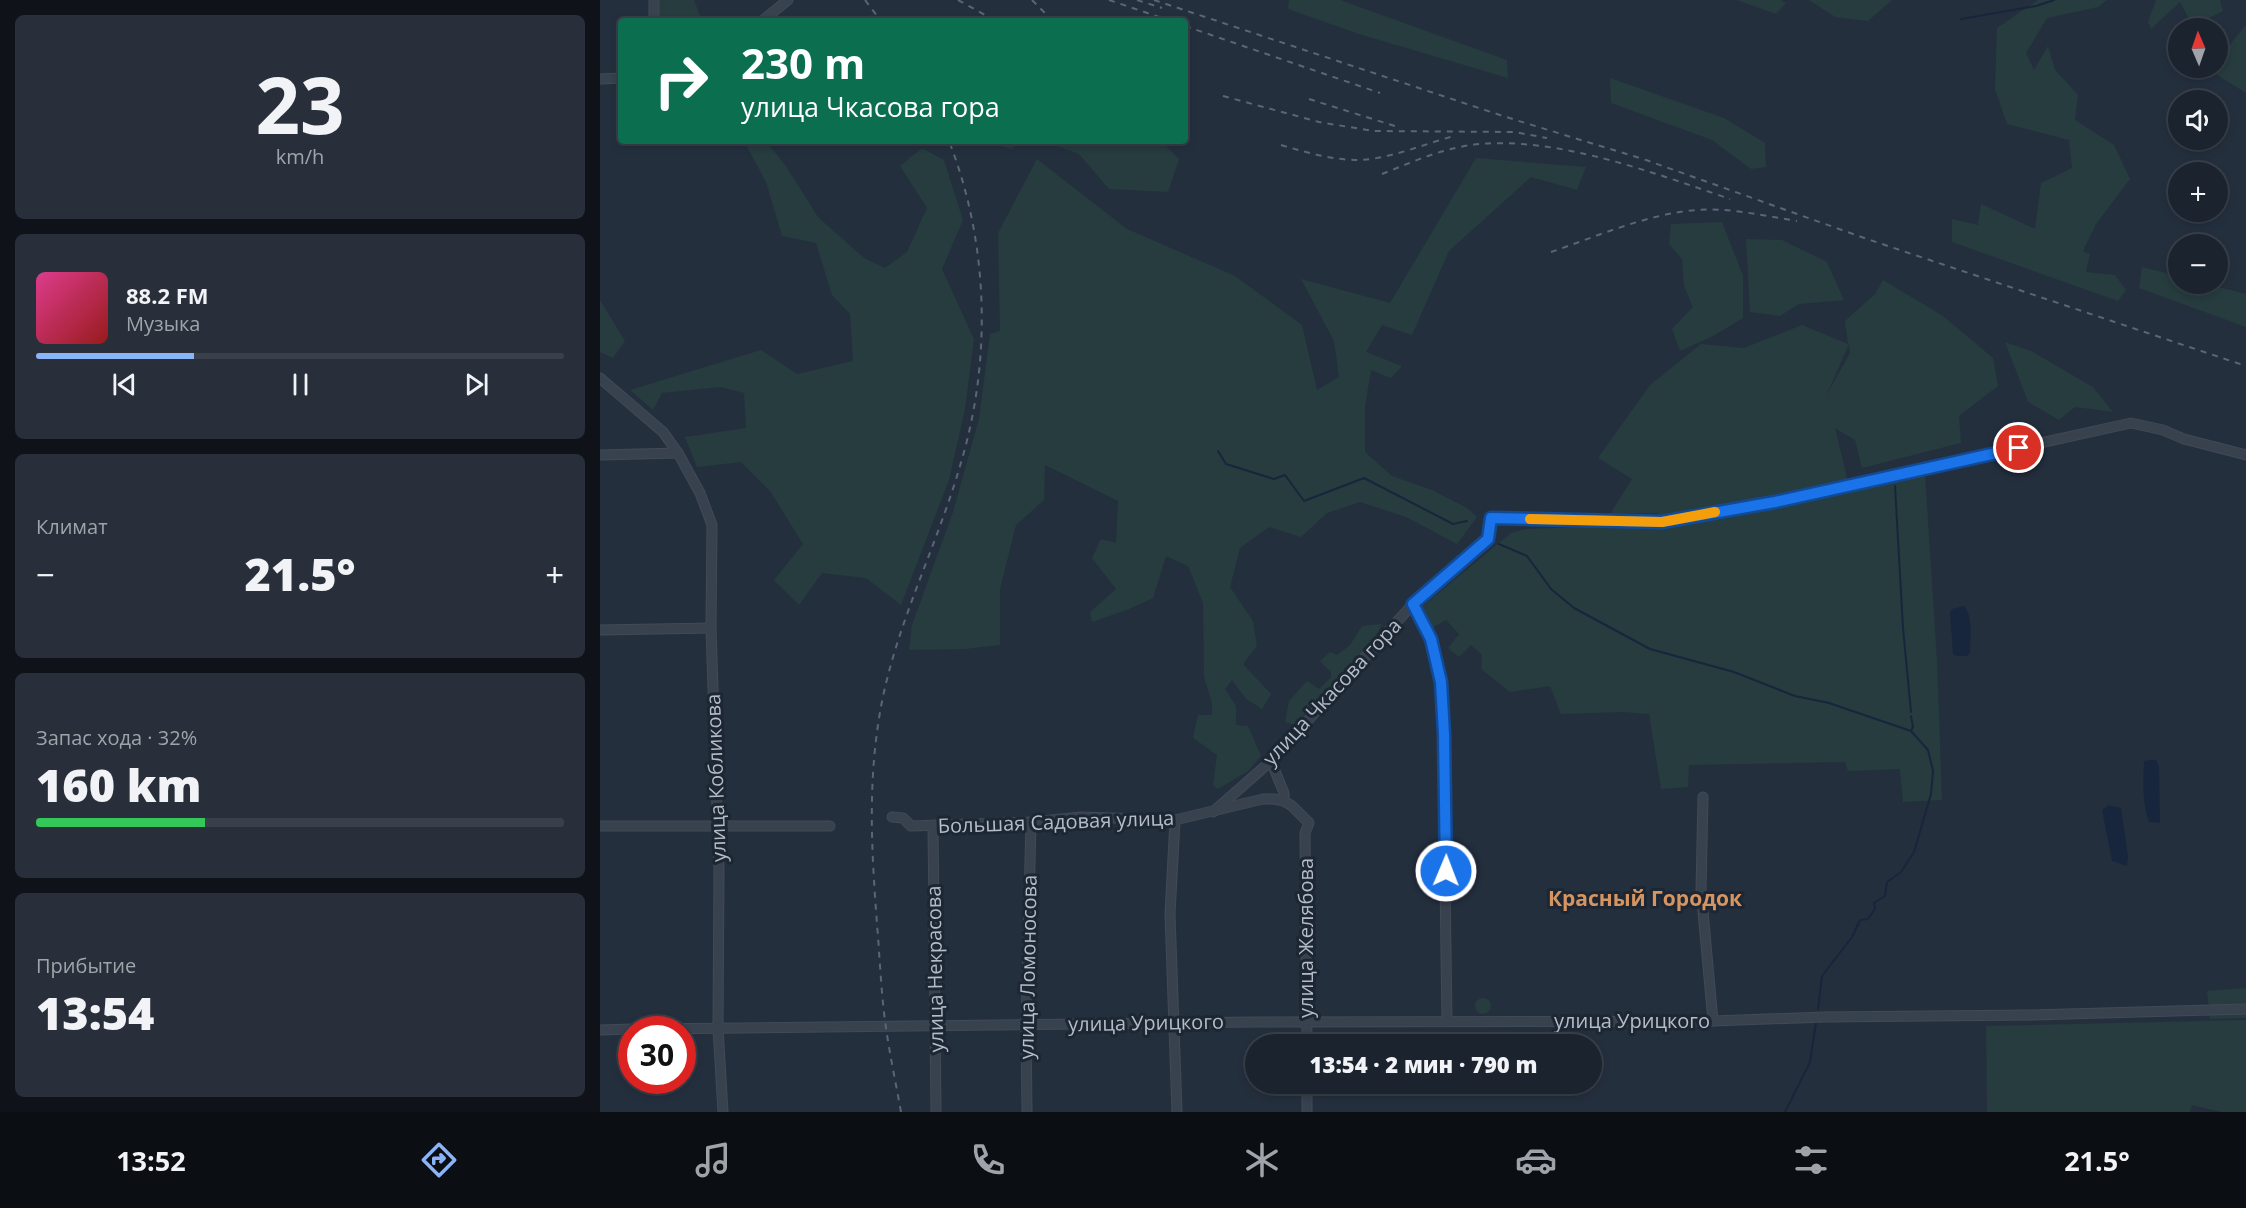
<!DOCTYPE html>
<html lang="ru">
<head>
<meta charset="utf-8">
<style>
	:root { --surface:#1b232e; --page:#282f3a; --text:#f1f3f6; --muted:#a0a4aa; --line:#39404a; --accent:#8ab4f8 }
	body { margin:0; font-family:"Open Sans",sans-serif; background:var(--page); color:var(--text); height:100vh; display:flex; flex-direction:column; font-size:22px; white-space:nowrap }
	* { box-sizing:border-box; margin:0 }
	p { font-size:20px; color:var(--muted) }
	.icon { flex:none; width:33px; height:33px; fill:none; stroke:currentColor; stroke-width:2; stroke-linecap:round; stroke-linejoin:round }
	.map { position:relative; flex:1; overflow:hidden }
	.drawer { display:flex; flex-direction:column; gap:15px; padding:15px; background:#0f1319; width:600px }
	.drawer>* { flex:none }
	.hud { position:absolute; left:18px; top:18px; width:570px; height:126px; border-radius:6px; box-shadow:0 3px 9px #0003,0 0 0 2px var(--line); background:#0b6e4f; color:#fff; overflow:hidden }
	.needle { width:39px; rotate:358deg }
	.controls { position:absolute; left:1568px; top:18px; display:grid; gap:12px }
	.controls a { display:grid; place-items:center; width:60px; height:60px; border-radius:50%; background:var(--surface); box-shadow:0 3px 9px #0003,0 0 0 2px var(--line); font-size:30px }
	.speed { position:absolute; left:18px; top:1016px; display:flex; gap:12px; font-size:30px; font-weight:700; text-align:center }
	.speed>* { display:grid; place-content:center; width:78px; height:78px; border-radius:50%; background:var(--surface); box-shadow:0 3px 9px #0003,0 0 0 2px var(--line); line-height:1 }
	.speed .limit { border:9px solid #d22; background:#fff; color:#111 }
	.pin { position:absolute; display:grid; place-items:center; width:51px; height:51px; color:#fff; margin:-26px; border:3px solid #fff; border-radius:50%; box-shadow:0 2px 6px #0007 }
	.me { position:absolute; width:66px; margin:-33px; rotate:1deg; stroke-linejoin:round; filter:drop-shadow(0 0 4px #0008) }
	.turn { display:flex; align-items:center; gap:21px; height:126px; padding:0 24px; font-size:27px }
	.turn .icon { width:78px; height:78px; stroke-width:2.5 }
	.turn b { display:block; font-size:42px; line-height:51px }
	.big { font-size:45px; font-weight:800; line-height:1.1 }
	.drawer .widget { flex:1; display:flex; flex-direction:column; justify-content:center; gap:9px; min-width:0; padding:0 21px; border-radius:9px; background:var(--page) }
	.drawer .dial { align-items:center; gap:0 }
	.dial b { font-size:78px; line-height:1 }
	.song { display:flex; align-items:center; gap:18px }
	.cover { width:72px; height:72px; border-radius:9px; background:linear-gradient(135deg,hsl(330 70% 55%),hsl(0 70% 35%)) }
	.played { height:6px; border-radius:3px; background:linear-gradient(90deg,var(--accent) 30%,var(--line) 30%) }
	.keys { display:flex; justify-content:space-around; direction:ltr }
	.heat { display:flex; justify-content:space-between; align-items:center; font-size:33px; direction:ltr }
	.charge { height:9px; border-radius:4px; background:linear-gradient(90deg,#34c759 32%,var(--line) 0) }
	.trip { position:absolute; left:645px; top:1034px; width:357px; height:60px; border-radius:30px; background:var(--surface); box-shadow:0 3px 9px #0003,0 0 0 2px var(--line); font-weight:800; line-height:60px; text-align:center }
	.dock { display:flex; height:96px; justify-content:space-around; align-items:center; background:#0b0e12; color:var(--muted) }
	.dock .icon { width:42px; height:42px }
	.dock .selected { color:var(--accent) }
	.dock b { font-size:27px; color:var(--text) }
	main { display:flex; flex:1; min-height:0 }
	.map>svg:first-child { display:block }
	.green { fill:#263c3f; fill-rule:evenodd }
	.water { fill:#17263c }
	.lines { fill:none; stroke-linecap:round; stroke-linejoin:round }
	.stream { stroke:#17263c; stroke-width:2 }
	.minor-casing { stroke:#414a57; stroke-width:11 }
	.minor { stroke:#38414e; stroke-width:9 }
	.rail { stroke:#5a6575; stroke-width:2; stroke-dasharray:6 6; stroke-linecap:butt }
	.route-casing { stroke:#114b97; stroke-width:15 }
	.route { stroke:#1a73e8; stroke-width:10 }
	.slow { stroke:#f59e0b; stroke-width:10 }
	.labels { text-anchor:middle; stroke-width:6; stroke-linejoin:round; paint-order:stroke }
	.street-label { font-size:20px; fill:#b4bcc9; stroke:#1d2633 }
	.neighbourhood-label { font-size:21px; font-weight:bold; fill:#d59563; stroke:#1d2633 }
</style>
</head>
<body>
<main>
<section class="drawer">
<div class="widget dial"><b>23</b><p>km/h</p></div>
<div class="widget">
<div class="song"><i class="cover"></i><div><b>88.2 FM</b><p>Музыка</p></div></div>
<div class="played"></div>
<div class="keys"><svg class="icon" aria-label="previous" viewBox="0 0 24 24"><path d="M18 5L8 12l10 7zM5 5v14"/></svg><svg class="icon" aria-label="pause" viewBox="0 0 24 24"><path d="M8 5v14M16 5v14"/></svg><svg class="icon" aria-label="next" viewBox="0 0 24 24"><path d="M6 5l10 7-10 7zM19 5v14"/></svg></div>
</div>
<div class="widget"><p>Климат</p>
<div class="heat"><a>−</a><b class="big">21.5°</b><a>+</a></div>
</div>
<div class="widget"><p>Запас хода · 32%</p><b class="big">160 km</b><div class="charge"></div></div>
<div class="widget"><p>Прибытие</p><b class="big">13:54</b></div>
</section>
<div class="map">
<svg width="1646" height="1112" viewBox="0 0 1646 1112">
	<rect width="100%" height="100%" fill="#242f3e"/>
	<g class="green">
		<polygon points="60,0 94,0 102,21 59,21"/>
		<polygon points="689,0 740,0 907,60 908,78 759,34 688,9"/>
		<polygon points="1137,0 1181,0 1186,3 1176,14"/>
		<polygon points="1209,0 1292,0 1268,21 1235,17"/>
		<polygon points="1438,0 1507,0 1498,7 1447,18 1426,53 1434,70 1448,46 1455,70 1478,95 1475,120 1514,145 1530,179 1496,224 1483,251 1490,254 1486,272 1515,275 1526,290 1518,301 1352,242 1352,219 1378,225 1381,204 1435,229 1441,183 1472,168 1469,140 1407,124 1395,89 1397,28"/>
		<polygon points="1556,0 1620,0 1623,11 1593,26 1580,2 1551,29 1548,22"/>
		<polygon points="1646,25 1646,93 1614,73 1632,42"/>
		<polygon points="1010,78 1124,118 1165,143 1166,167 1151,169 1112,140 1011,103"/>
		<polygon points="144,141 166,141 186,166 218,217 264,258 285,268 307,252 327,208 300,166 322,148 344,160 363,220 342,269 374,339 365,409 349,480 301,605 266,578 222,573 199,605 174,580 203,544 170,491 141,462 97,467 85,437 146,428 144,393 121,387 62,393 53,410 30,390 161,350 197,374 253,361 250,314 232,295 216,243 182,236 166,182"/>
		<polygon points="384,141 424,141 411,149"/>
		<polygon points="442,141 561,141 579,159 568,192 509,189 479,154"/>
		<polygon points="876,158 986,167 977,190 931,177 849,251 812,335 782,325 766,352 802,366 791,378 771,370 765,407 765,452 792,476 832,490 867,508 877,517 857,544 806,517 760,502 727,513 701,537 669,527 640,548 630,587 653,621 657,646 643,664 671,694 662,709 646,699 632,680 625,689 636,706 636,725 648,726 661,756 648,771 618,789 613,785 617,755 593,738 598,715 612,715 612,703 604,677 603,603 588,566 566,556 553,598 529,609 492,622 490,612 516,589 492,558 501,539 516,543 518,501 445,465 444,500 416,525 400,589 400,645 365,649 309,650 312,625 353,512 379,419 390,334 400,331 398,233 437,159 527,229 635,276 702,325 717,390 739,377 734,341 701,279 790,303"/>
		<polygon points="1122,222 1143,276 1143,318 1113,336 1080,351 1072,329 1093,307 1084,286 1082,259 1069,244 1071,224"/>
		<polygon points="1146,239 1182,240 1227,262 1244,300 1199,304 1180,316 1150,312"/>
		<polygon points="1542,267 1578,276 1578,284 1607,284 1646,294 1646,327 1539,288"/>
		<path d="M1283 280 1343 316 1393 358 1398 386 1359 416 1361 443 1262 468 1255 440 1235 428 1248 482C1186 496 1123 513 1060 518L1058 513 1010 514 1032 479 998 458 1050 385 1101 344 1144 348 1202 325 1248 344 1245 321 1275 294ZM1249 344 1250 353 1226 396Z"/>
		<polygon points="0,300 25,341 13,358 0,352"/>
		<polygon points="1405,342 1431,351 1493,387 1513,412 1475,407 1459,420 1428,402"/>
		<polygon points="1325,474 1337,661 1342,800 1303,802 1300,769 1248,771 1245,762 1089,765 1088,787 1061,789 1049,714 1024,712 961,714 950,686 910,692 881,669 882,655 871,645 859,657 848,648 859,634 846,620 830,629 821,611 823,606 911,533 926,529 1004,526 1058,528 1131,518"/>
		<path d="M782 624C767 657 721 698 694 725L685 722 689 701 707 681 719 689 731 677V672L720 661 730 652 737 655 750 645 762 626Z"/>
		<polygon points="1646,988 1646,1018 1610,1019 1607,991"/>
		<circle cx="883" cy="1006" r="8"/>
		<polygon points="1646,1020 1646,1112 1622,1112 1592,1105 1590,1112 1387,1112 1386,1026"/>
	</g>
	<g class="water">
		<path d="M1364 606C1374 619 1370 638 1370 653L1367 656H1356L1353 654 1350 613 1352 609Z"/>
		<path d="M1549 760H1556L1559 767 1560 823 1549 822C1542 802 1543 782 1544 761Z"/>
		<polygon points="1508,805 1521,808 1528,856 1527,866 1512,861 1502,810"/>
	</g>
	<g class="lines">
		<g class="stream">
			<polyline points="1361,19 1436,6 1454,0"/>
			<polyline points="618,451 626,464 674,479 685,475 704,501 764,478 853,524 867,521"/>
			<polyline points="1295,486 1303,628 1311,712"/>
			<polyline points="899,544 927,556 951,589 974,608 1050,649 1134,672 1195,696 1229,703 1311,731 1328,750 1333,771 1331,794 1314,852 1301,872 1287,882 1285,896 1274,903 1275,909 1268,919 1260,920 1252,937 1222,976 1218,1009"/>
			<polyline points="1311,731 1313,727 1311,716"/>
			<polyline points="1185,1112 1210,1062 1216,1022"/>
		</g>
		<g class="minor-casing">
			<g id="minor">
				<polyline points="54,21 54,0"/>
				<polyline points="162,21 188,0"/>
				<polyline points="0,79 21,78"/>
				<polyline points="0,378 63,432 78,453 100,493 112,525 111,628 119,870 118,1028 123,1112"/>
				<polyline points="0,455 78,453"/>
				<polyline points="813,604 831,639 841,682 847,858 845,883 847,1021"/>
				<polyline points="0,630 111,628"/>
				<polyline points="671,761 684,793 684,801"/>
				<polyline points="1103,797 1101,890 1113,1021"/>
				<polyline points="613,812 671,761 813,604 888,539 891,518 1062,522 1175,502 1531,423 1563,430 1584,439 1646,455"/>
				<polyline points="292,817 303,818 311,826 431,822 481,817 575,820 663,799 674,799 684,801 692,806 709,823 705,833 707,1044"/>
				<polyline points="575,820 570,914 577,1112"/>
				<polyline points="333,825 336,1112"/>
				<polyline points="0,826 230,826"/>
				<polyline points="48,1029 654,1022 1113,1021 1225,1017 1432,1015 1646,1009"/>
				<polyline points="0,1030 32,1029"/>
				<polyline points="707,1083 707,1112"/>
				<polyline points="427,1112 426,1024 431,822"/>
			</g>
		</g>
		<use href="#minor" class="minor"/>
		<g class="rail">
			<polyline points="265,0 281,21"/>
			<polyline points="358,0 396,21"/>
			<polyline points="432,0 453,21"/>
			<polyline points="509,0 571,21"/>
			<polyline points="537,0 562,8"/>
			<polyline points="554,0 906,117 1046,160 1267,239 1646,366"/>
			<polyline points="585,26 780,93"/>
			<polyline points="623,96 719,122 773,131 914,132 947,138"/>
			<polyline points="709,99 798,127"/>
			<polyline points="585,141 588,142"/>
			<path d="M681 145C705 152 729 159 754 160 785 161 824 144 854 136"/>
			<path d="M782 174C805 165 827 155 851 149 934 127 1051 172 1130 199"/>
			<path d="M951 252C1004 234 1067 205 1124 210 1148 212 1173 217 1197 221"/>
			<path d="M301 1112C296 1084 290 1056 286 1028 281 994 280 959 277 924 272 857 268 792 278 725 291 632 337 549 362 459 392 356 388 241 349 141"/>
		</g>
	</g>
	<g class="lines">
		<g class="route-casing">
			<polyline id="route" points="846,871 844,734 841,682 831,639 813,604 888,539 891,518 1062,522 1175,502 1419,448"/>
		</g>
		<use href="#route" class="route"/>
		<polyline class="slow" points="930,519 1062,522 1115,512"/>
	</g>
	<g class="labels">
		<g class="street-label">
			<text transform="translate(732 692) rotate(-47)" y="7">улица Чкасова гора</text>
			<text transform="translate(116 778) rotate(-92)" y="7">улица Кобликова</text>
			<text transform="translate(456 822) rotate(-2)" y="7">Большая Садовая улица</text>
			<text transform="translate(706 938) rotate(-90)" y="7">улица Желябова</text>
			<text transform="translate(428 967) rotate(-89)" y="7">улица Ломоносова</text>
			<text transform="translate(335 969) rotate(-91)" y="7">улица Некрасова</text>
			<text x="1032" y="1028">улица Урицкого</text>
			<text transform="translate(546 1023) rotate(-1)" y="7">улица Урицкого</text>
		</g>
		<g class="neighbourhood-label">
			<text x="1045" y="906">Красный Городок</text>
		</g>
	</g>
</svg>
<div class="controls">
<a><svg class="needle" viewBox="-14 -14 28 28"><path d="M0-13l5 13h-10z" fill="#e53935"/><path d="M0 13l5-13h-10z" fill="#a0a4aa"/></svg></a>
<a><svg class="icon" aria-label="sound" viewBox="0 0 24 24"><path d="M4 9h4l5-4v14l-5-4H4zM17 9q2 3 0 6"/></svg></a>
<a>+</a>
<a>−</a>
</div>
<div class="speed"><div class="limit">30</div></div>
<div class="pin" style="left:1419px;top:448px;background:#d93025"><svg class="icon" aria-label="arrive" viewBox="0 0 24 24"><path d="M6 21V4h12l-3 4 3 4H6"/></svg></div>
<svg class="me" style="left:846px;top:871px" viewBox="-20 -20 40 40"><circle r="17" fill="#1a73e8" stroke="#fff" stroke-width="3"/><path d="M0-11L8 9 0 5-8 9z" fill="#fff"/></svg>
<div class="trip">13:54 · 2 мин · 790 m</div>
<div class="hud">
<div class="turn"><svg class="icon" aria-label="right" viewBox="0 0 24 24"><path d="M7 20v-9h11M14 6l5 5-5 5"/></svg><div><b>230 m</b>улица Чкасова гора</div></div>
</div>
</div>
</main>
<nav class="dock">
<b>13:52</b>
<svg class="icon selected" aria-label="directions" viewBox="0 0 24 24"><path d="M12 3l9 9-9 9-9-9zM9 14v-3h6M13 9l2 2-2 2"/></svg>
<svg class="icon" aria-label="music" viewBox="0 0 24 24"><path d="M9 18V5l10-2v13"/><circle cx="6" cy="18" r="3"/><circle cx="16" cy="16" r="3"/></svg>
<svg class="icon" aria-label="phone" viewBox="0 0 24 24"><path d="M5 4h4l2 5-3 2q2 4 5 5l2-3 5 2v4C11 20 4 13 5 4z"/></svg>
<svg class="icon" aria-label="climate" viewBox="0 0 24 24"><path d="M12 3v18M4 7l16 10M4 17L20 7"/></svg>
<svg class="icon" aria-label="car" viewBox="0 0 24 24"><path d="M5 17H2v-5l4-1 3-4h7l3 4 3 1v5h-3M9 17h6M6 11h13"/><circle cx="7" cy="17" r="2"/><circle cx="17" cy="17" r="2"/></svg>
<svg class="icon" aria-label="filters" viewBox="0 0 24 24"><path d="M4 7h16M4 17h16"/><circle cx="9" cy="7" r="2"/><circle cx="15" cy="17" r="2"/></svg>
<b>21.5°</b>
</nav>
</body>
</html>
